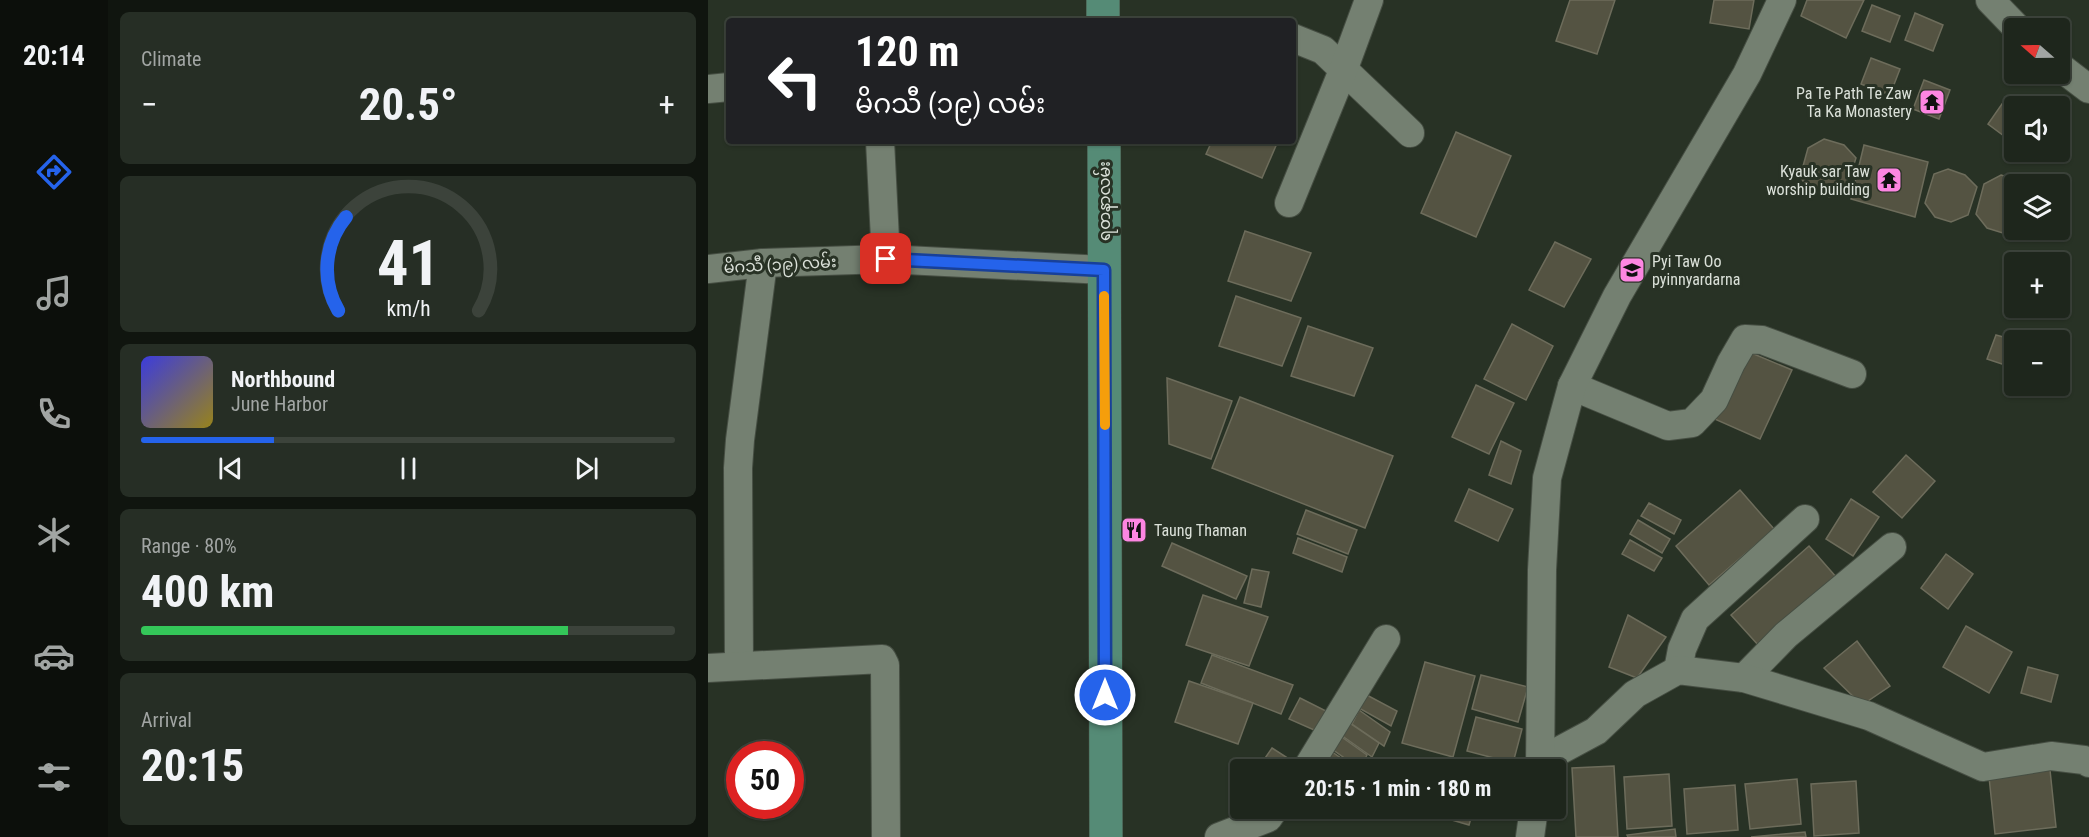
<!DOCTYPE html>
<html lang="en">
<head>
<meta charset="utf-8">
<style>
	:root { --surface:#1e261c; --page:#262e25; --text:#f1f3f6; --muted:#a1a5a3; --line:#3c433b; --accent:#2563eb }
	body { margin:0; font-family:"Roboto Condensed","Noto Sans Myanmar",sans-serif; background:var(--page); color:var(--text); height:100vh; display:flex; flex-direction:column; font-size:22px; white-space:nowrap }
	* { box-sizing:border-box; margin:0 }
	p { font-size:20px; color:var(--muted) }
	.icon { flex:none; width:33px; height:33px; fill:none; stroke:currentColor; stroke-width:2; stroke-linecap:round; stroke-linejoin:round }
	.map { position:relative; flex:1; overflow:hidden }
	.details { display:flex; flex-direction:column; gap:12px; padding:12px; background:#10150f; width:600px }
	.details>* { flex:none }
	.hud { position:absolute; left:18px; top:18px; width:570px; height:126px; border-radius:6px; box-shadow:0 2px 4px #0004,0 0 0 2px var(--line); background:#202124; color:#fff; overflow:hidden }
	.needle { width:39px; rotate:290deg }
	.controls { position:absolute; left:1296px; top:18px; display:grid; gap:12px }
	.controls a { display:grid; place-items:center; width:66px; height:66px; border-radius:6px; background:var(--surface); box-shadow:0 2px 4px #0004,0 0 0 2px var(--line); font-size:30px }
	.speed { position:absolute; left:18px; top:741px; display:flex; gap:12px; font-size:30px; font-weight:700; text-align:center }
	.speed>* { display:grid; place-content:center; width:78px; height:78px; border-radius:50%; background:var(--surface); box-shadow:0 2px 4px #0004,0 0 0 2px var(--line); line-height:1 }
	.speed .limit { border:9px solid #d22; background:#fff; color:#111 }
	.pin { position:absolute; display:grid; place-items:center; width:51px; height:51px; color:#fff; margin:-26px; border-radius:12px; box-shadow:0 3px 9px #0006 }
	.me { position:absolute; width:66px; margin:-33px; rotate:0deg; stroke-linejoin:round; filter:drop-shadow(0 0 4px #0008) }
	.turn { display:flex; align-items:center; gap:21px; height:126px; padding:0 30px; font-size:27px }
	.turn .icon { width:78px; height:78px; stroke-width:2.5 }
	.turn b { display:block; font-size:42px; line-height:51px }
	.big { font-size:45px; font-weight:700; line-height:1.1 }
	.details .widget { flex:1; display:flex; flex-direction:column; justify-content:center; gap:9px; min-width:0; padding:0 21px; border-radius:9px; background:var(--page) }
	.details .dial { align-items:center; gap:0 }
	.dial svg { height:156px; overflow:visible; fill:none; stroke:var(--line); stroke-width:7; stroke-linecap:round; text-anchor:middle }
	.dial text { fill:var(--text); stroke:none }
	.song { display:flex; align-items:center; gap:18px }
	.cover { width:72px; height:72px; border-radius:9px; background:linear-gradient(135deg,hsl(240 70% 55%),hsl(50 70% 35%)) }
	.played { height:6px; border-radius:3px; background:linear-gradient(90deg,var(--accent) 25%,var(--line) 25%) }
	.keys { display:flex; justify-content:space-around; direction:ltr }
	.heat { display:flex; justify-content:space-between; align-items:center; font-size:33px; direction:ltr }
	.charge { height:9px; border-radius:4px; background:linear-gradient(90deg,#34c759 80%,var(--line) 0) }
	.trip { position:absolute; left:522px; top:759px; width:336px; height:60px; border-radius:6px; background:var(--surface); box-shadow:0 2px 4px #0004,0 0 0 2px var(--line); font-weight:700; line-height:60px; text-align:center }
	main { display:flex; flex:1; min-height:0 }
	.dock { display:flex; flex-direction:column; width:108px; justify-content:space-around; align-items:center; background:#0c0f0b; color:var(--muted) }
	.dock .icon { width:42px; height:42px }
	.dock .on { color:var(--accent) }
	.dock b { font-size:27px; color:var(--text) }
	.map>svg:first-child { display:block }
	.building { fill:#545342; stroke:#6d6c5b; stroke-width:1.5 }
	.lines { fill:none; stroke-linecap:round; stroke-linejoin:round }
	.minor-casing { stroke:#464e43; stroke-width:30 }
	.major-casing { stroke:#464e43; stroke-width:34 }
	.minor { stroke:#748071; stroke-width:28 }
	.major { stroke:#558b76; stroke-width:33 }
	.route-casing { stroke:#184099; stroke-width:15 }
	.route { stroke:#2563eb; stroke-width:10 }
	.slow { stroke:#f59e0b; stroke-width:10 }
	.labels { text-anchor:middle; stroke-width:6; stroke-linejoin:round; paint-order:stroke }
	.poi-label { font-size:16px; fill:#dbe1d9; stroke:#283225; text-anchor:end }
	.street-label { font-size:16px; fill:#dbe1d9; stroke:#283225 }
</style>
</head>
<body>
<main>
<nav class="dock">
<b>20:14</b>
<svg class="icon on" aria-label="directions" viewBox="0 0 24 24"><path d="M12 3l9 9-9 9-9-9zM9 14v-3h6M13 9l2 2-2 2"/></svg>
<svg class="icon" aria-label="music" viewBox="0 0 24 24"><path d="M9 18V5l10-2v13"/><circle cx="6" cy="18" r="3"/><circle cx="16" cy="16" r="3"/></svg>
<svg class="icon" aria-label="phone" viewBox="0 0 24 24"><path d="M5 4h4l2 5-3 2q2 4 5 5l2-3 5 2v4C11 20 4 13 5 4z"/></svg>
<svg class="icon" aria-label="climate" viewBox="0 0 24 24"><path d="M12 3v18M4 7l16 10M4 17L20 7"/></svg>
<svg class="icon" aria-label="car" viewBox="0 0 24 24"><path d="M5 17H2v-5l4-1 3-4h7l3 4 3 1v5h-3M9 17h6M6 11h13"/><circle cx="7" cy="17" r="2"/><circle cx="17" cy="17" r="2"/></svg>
<svg class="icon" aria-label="filters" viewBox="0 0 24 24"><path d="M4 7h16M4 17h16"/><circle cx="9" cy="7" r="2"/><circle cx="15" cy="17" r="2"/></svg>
</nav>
<section class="details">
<div class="widget"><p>Climate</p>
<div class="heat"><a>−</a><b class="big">20.5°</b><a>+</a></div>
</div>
<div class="widget dial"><svg viewBox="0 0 100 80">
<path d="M14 69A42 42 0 1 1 86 69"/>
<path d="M14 69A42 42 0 0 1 18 21" stroke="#2563eb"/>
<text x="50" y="56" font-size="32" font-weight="700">41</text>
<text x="50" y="72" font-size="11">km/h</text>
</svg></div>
<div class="widget">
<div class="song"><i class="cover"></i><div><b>Northbound</b><p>June Harbor</p></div></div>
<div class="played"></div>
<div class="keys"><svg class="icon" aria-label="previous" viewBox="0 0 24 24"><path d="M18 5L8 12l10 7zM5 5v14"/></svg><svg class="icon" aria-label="pause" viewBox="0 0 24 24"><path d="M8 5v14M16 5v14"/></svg><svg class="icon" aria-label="next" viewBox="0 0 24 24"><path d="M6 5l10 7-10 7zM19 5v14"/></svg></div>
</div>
<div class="widget"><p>Range · 80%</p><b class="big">400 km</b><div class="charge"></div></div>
<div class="widget"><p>Arrival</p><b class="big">20:15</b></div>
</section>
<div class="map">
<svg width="1381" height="837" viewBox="0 0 1381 837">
	<rect width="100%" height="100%" fill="#283225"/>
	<g class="building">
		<polygon points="862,0 907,0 889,54 848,41"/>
		<polygon points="1006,0 1046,0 1041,29 1002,23"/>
		<polygon points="1099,0 1156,0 1138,38 1093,16"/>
		<polygon points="1164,5 1192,16 1182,42 1154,31"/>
		<polygon points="1207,13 1235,25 1225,51 1197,40"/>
		<polygon points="1163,58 1192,69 1182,95 1153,84"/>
		<polygon points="1216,80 1242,90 1231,119 1205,109"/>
		<polygon points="1296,101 1306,109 1306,139 1304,142 1280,124"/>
		<polygon points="748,132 803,156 768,237 713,213"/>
		<polygon points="1116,139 1136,145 1148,158 1138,189 1122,197 1103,191 1092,177 1100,148"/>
		<polygon points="504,141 570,141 554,178 498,154"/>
		<polygon points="1156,145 1220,162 1207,217 1143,199"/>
		<polygon points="1240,169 1257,175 1269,187 1260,215 1243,222 1227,217 1217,203 1226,174"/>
		<polygon points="1293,175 1312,181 1315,184 1306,184 1306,229 1298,234 1279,228 1268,214 1276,184"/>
		<polygon points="537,231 603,253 583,301 520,281"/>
		<polygon points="847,242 883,259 856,307 821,290"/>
		<polygon points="528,296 593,318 574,366 511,346"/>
		<polygon points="804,324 845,346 818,400 776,379"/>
		<polygon points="600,326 665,348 646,396 583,376"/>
		<polygon points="1288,335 1307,340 1306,368 1279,359"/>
		<polygon points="1041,352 1084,370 1052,439 1002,417"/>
		<polygon points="459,378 524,401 503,459 461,444"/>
		<polygon points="768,385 806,403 781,454 744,437"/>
		<polygon points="532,397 685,456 657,528 504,468"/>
		<polygon points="793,441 813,451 803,484 781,475"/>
		<polygon points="1198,455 1227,481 1194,518 1165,492"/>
		<polygon points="761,489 805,509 790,541 747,521"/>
		<polygon points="1032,490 1066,529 1001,585 968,546"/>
		<polygon points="1143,499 1171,517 1145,556 1118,539"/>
		<polygon points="941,503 973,520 966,534 933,516"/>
		<polygon points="598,510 649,530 640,554 589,534"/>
		<polygon points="930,520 962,539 954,553 922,534"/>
		<polygon points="590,538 639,557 634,572 585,553"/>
		<polygon points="922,540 954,558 946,571 914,554"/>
		<polygon points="464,543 539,576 528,599 454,566"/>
		<polygon points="1101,546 1129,578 1051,646 1023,615"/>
		<polygon points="1238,554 1265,574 1240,609 1213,588"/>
		<polygon points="544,569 561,572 553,607 536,603"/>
		<polygon points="495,595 560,617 541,666 478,645"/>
		<polygon points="920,615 958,637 929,678 901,667"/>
		<polygon points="1258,626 1304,652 1281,693 1235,667"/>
		<polygon points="1149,641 1182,686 1154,705 1116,668"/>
		<polygon points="504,655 585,685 573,714 493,683"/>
		<polygon points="717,662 767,676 745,757 694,743"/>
		<polygon points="1320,667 1350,675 1343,702 1313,693"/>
		<polygon points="773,675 820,687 810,722 764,709"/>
		<polygon points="481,681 545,703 530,744 467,722"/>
		<polygon points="655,693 689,711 683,726 649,707"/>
		<polygon points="592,698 624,714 613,733 581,719"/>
		<polygon points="651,710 682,732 676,746 644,724"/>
		<polygon points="768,717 814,729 805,763 759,751"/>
		<polygon points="640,722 671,743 664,757 633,735"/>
		<polygon points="628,733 659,755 652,769 621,747"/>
		<polygon points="617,747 646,767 645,770 625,770 611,759"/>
		<polygon points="564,748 592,766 590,770 568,770 555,761"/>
		<polygon points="694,761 725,770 691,770"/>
		<polygon points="906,766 910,837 868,837 864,768"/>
		<polygon points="1342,770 1348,827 1287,834 1281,777"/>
		<polygon points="961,774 964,826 919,829 916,777"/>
		<polygon points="1089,779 1093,824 1042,829 1037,784"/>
		<polygon points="1148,781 1151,833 1106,836 1103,784"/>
		<polygon points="1027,785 1030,830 979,834 976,789"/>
		<polygon points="595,808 615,808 608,818"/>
		<polygon points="703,808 766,808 761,825"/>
		<polygon points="967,829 968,837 920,837 919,835"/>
		<polygon points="1097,832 1098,837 1043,837"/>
	</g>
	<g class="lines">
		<g class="minor-casing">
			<g id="minor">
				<polyline points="1282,0 1309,28"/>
				<polyline points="585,38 615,50 702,133"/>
				<polyline points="1352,67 1381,89"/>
				<polyline points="0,89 21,87"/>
				<polyline points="172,141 178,259"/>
				<polyline points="581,203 636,68 661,0"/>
				<polyline points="0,269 55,263 178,259 396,270"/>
				<polyline points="864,386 960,426 984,423 1006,400 1023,363 1037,339 1054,340 1144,374"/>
				<polyline points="31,666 30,468 32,440 55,263"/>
				<polyline points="0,668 174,659 177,665 178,837"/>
				<polyline points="970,670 974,649 987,619 1097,519"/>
				<polyline points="1036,678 1078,635 1184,547"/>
				<polyline points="834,760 888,731 927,694 970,670 1036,678 1161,716 1275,767 1343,756 1376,760 1381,763"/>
				<polyline points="598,770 678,639"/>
				<polyline points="832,770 834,570 839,478 864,386 909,296 1039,74 1074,0"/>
				<polyline points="511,837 560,818 567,808"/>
				<polyline points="822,837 826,808"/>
			</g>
		</g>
		<g class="major-casing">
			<g id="major">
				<polyline points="395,0 395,21"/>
				<polyline points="396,141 398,837"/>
			</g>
		</g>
		<use href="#minor" class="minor"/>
		<use href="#major" class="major"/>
	</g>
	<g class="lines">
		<g class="route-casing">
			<polyline id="route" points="178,259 396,270 397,695"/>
		</g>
		<use href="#route" class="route"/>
		<polyline class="slow" points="396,296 397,425"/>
	</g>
	<defs>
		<g id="temple-square" transform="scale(1.35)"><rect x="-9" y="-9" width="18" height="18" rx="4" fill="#fd86e2" stroke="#283225"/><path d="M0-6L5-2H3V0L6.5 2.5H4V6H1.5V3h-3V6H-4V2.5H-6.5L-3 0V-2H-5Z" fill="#111"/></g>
		<g id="school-square" transform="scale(1.35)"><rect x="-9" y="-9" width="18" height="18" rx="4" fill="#fd86e2" stroke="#283225"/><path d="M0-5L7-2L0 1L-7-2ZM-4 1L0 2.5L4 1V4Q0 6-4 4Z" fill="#111"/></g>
		<g id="restaurant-square" transform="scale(1.35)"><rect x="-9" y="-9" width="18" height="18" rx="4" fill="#fd86e2" stroke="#283225"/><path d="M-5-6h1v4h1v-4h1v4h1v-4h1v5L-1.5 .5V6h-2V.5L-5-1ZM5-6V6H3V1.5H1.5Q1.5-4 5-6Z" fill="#111"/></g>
	</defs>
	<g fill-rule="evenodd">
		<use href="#temple-square" x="1224" y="102"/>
		<use href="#temple-square" x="1181" y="180"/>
		<use href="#school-square" x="924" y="270"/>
		<use href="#restaurant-square" x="426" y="530"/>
	</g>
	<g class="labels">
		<g class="poi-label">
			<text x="1204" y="99">Pa Te Path Te Zaw<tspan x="1204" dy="18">Ta Ka Monastery</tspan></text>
			<text x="1162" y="177">Kyauk sar Taw<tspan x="1162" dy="18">worship building</tspan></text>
			<text x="944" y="267" text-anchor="start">Pyi Taw Oo<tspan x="944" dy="18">pyinnyardarna</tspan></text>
			<text x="446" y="536" text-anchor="start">Taung Thaman</text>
		</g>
		<g class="street-label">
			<text transform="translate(396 201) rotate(-90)" y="6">ရတနာလမ်း</text>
			<text transform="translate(72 264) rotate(-3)" y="6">မိဂသီ (၁၉) လမ်း</text>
		</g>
	</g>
</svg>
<div class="controls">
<a><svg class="needle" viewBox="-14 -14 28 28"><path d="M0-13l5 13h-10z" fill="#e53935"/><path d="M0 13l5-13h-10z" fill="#a1a5a3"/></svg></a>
<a><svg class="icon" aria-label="sound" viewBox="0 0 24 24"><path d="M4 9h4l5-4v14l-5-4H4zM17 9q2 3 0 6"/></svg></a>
<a><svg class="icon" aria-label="layers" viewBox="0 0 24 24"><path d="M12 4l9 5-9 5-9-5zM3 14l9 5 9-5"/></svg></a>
<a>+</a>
<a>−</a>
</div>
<div class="speed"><div class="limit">50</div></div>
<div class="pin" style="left:178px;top:259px;background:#d93025"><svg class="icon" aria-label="arrive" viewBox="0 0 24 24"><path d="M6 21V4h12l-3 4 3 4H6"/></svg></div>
<svg class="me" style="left:397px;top:695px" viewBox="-20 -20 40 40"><circle r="17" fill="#2563eb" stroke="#fff" stroke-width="3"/><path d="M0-11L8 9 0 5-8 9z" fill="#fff"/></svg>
<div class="trip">20:15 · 1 min · 180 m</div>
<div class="hud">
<div class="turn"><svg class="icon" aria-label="left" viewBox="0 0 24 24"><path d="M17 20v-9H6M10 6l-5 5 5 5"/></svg><div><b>120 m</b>မိဂသီ (၁၉) လမ်း</div></div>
</div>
</div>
</main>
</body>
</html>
